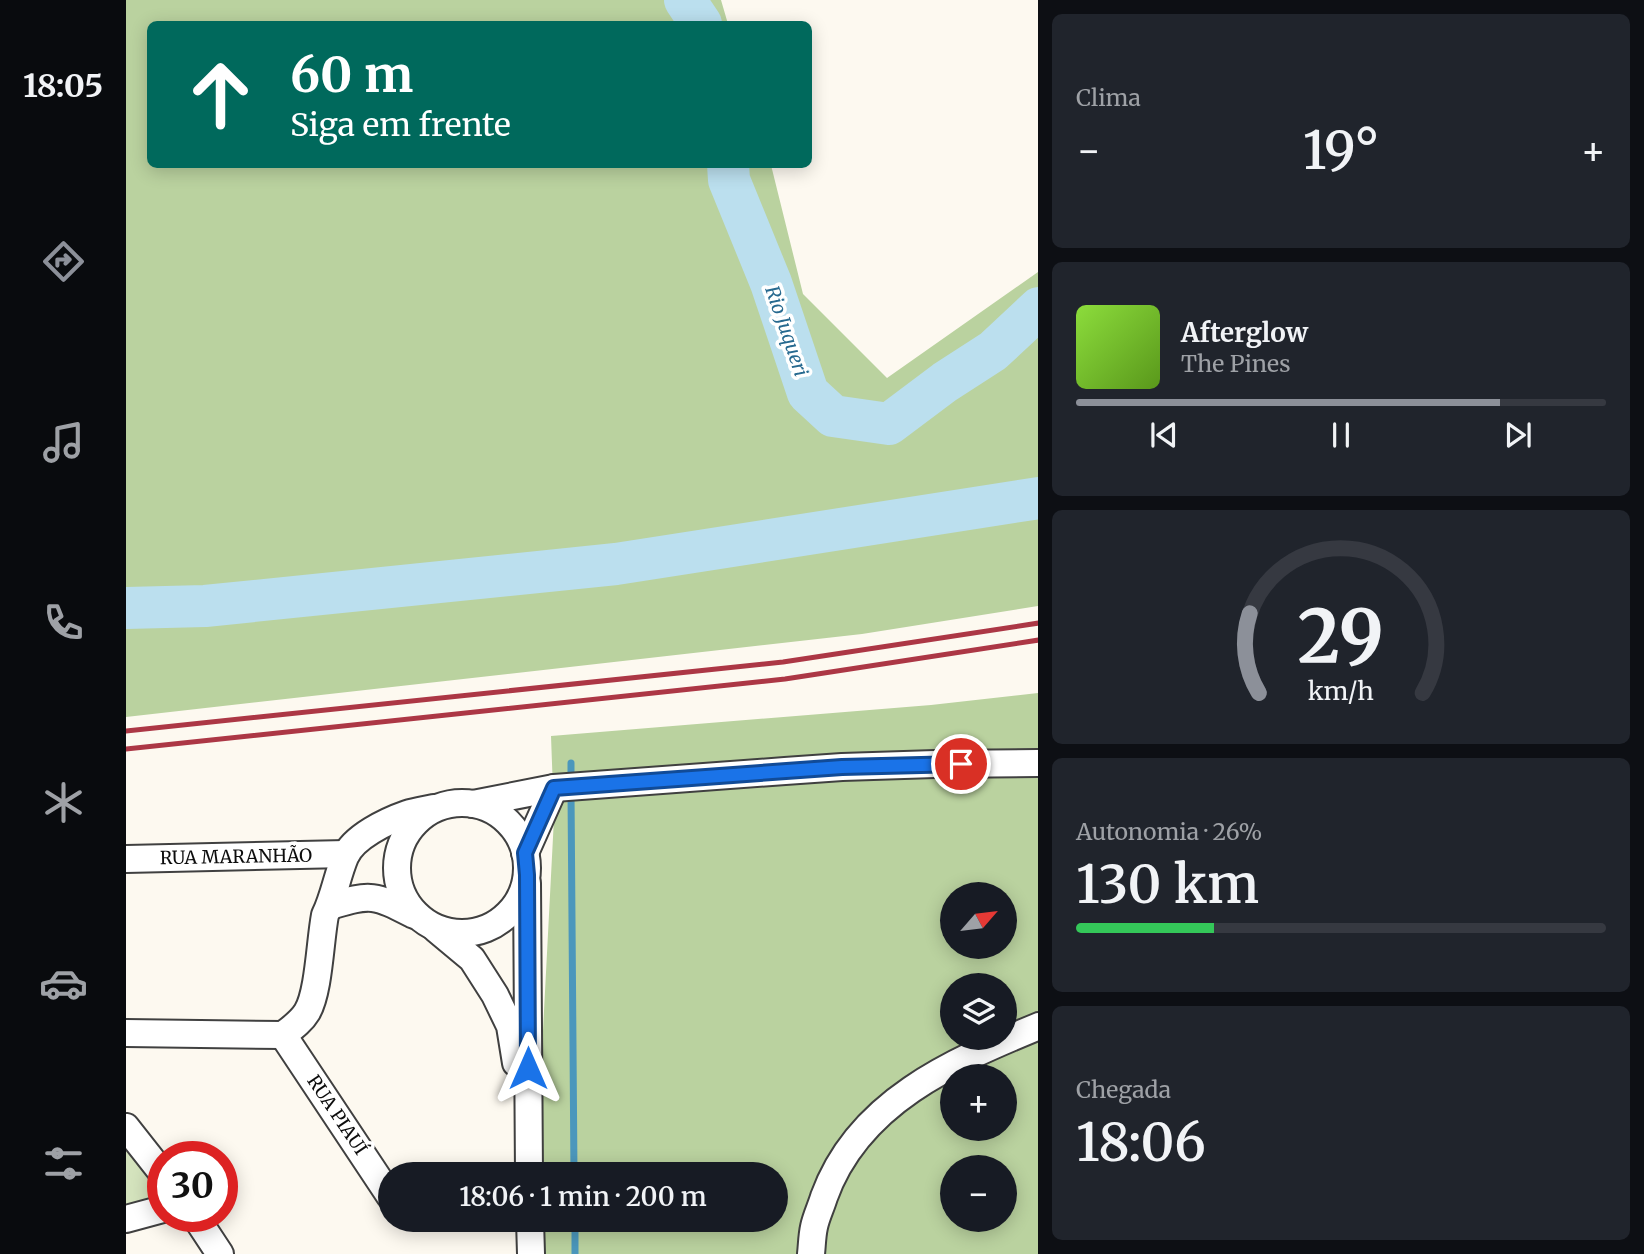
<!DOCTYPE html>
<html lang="pt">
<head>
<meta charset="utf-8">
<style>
	:root { --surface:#171b24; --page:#20242c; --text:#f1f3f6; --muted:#9ea1a6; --line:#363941; --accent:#8c9099 }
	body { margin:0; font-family:Merriweather,serif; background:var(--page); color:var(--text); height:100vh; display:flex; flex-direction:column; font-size:26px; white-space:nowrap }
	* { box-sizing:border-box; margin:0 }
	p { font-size:23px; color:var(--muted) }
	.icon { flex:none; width:38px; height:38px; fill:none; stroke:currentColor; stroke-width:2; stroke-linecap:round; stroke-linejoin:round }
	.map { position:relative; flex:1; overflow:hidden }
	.side { display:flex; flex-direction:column; gap:14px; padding:14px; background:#0d0f14; width:606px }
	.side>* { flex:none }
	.guide { position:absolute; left:21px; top:21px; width:665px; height:147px; border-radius:10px; box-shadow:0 4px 18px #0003; background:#00695c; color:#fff; overflow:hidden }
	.needle { width:46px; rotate:62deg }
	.buttons { position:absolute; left:814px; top:882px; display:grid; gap:14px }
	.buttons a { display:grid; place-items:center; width:77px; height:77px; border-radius:50%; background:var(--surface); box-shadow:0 4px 18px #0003; font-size:35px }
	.speed { position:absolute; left:21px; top:1141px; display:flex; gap:14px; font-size:35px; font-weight:700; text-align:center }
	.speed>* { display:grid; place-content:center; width:91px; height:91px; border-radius:50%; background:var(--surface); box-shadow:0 4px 18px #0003; line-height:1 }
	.speed .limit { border:10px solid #d22; background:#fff; color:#111 }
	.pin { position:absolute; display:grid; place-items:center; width:60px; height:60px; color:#fff; margin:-30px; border:4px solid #fff; border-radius:50%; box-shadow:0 2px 7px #0007 }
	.me { position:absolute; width:77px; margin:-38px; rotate:0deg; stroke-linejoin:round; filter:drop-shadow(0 0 5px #0008) }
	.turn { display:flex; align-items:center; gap:24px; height:147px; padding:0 28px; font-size:32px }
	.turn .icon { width:91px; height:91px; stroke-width:2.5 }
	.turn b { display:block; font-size:49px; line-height:60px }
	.big { font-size:52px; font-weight:600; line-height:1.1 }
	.side .tile { flex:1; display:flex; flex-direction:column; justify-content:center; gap:10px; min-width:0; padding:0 24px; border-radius:10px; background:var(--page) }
	.side .dial { align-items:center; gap:0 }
	.dial svg { height:182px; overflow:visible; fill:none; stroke:var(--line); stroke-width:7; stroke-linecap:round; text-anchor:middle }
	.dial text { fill:var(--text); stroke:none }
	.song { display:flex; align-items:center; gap:21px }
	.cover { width:84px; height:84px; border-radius:10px; background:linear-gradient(135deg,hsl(90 70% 55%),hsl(90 70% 35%)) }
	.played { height:7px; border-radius:4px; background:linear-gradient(90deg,var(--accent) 80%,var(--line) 80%) }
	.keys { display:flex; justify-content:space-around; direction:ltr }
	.heat { display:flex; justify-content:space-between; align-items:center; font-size:38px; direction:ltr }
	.charge { height:10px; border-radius:5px; background:linear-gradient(90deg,#34c759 26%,var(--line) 0) }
	.trip { position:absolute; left:252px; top:1162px; width:410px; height:70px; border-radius:35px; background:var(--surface); box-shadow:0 4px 18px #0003; font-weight:600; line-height:70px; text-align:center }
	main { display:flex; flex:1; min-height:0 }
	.tab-bar { display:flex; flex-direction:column; width:126px; justify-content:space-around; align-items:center; background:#090b0e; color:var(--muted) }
	.tab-bar .icon { width:49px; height:49px }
	.tab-bar .selected { color:var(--accent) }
	.tab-bar b { font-size:32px; color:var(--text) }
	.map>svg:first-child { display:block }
	.green { fill:#d4e3bd }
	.forest { fill:#bad29f; fill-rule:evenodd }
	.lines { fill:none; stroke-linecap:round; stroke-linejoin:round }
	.stream { stroke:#4b97bc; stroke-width:7 }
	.river { stroke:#bbdfee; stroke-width:42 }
	.street-casing { stroke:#404040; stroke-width:30 }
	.street { stroke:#fff; stroke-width:26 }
	.rail { stroke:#ac3745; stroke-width:5 }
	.route-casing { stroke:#114b97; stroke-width:18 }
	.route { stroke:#1a73e8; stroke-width:12 }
	.labels { text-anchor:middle; stroke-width:7; stroke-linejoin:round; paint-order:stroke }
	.street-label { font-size:18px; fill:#0d0d0d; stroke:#fff }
	.water-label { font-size:19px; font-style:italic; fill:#26698f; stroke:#fff }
</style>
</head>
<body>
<main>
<nav class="tab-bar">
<b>18:05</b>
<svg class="icon selected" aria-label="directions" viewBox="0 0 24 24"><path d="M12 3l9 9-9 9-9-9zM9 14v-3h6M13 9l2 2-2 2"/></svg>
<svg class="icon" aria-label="music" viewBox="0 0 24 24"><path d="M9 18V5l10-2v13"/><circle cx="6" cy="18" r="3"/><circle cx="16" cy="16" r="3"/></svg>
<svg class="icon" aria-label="phone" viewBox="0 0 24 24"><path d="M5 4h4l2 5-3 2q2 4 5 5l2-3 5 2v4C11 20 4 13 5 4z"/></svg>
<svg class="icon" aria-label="climate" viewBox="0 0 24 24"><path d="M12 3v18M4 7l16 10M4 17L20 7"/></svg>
<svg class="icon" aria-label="car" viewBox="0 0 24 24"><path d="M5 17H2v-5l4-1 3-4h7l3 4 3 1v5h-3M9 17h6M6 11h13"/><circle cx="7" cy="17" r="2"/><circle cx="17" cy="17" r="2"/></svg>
<svg class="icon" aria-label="filters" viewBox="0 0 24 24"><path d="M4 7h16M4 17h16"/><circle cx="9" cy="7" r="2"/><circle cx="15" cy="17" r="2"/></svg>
</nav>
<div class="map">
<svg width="913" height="1254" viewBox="0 0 913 1254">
	<rect width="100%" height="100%" fill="#fdf9f0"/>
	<polygon class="green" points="0,1143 37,1182 37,1200 0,1206"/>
	<g class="forest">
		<polygon points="0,0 595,0 602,24 24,24 24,164 645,165 677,294 761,378 912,272 912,606 736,634 0,717"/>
		<path d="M912 693V1254H413L412 1220H649V1174H411V1146L428 818 425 736 805 705ZM826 894H878V947H826ZM826 985H878V1038H826ZM826 1076H878V1129H826ZM826 1167H878V1220H826Z"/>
	</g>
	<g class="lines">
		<g class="stream">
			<polyline points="445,763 445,782"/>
			<polyline points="445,793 448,1174"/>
			<polyline points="449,1220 449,1254"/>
		</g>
		<g class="river">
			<polyline points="559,0 575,24"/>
			<polyline points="602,164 603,180 645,283 682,393 707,416 763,424 819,382 867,351 913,308"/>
			<polyline points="0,608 79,606 490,564 913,498"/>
		</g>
		<g class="street-casing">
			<g id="street">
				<circle cx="336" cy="868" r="65"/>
				<polyline points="347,804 428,788 659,771 716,767 809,764 913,763"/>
				<polyline points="399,853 428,788"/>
				<polyline points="0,859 220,854"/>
				<polyline points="401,883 403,1174"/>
				<path d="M204 906C246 893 249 895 288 915"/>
				<polyline points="310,929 346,959 369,995 384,1026 390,1063"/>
				<path d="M0 1033 157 1035C166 1028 175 1022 181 1012 193 992 194 941 199 915 208 897 211 876 219 857 227 837 261 821 281 814 290 811 299 810 308 808"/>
				<polyline points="157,1035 264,1196"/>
				<polyline points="0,1127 37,1174"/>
				<polyline points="69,1216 94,1254"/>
				<polyline points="0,1219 37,1209"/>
				<polyline points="404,1220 405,1254"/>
				<path d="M685 1254C686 1245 686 1236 688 1227 690 1217 695 1207 698 1197 732 1102 826 1062 913 1026"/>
			</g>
		</g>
		<use href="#street" class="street"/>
		<g class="rail">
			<polyline points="0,731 657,662 913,623"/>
			<polyline points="0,749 659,679 913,640"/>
		</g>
	</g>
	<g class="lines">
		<g class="route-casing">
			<polyline id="route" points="402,1068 401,875 399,853 428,788 716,767 835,764"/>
		</g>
		<use href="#route" class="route"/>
	</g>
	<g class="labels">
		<g class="street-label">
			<text transform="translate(110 857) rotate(-1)" y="6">RUA MARANHÃO</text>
			<text transform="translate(211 1115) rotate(56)" y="6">RUA PIAUÍ</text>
		</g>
		<g class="water-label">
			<text transform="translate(661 331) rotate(71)" y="7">Rio Juqueri</text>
		</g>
	</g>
</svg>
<div class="buttons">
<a><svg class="needle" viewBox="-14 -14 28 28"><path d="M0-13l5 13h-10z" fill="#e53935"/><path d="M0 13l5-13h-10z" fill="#9ea1a6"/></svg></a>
<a><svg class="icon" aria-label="layers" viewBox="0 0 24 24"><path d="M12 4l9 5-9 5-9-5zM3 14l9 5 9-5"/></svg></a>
<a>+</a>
<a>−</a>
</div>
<div class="speed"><div class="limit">30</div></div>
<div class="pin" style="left:835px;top:764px;background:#d93025"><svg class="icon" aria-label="arrive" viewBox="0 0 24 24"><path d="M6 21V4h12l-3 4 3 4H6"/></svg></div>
<svg class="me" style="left:402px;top:1068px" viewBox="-20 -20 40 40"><path d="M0-17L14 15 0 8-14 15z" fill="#1a73e8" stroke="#fff" stroke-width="4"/></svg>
<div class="trip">18:06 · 1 min · 200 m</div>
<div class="guide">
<div class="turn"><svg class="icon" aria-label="ahead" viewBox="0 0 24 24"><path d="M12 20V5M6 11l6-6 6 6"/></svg><div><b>60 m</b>Siga em frente</div></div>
</div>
</div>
<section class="side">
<div class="tile"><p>Clima</p>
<div class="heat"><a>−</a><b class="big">19°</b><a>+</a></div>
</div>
<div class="tile">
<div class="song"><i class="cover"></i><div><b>Afterglow</b><p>The Pines</p></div></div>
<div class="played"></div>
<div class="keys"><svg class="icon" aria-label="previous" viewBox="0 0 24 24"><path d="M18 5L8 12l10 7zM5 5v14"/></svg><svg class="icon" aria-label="pause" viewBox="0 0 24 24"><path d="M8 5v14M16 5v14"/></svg><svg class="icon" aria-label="next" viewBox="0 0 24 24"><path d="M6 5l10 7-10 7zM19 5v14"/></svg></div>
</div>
<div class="tile dial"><svg viewBox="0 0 100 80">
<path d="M14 69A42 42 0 1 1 86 69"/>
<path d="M14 69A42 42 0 0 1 10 34" stroke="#8c9099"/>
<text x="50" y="56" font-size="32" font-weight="700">29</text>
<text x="50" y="72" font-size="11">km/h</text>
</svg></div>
<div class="tile"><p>Autonomia · 26%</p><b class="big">130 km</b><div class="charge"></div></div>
<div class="tile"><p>Chegada</p><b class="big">18:06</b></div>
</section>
</main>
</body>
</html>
